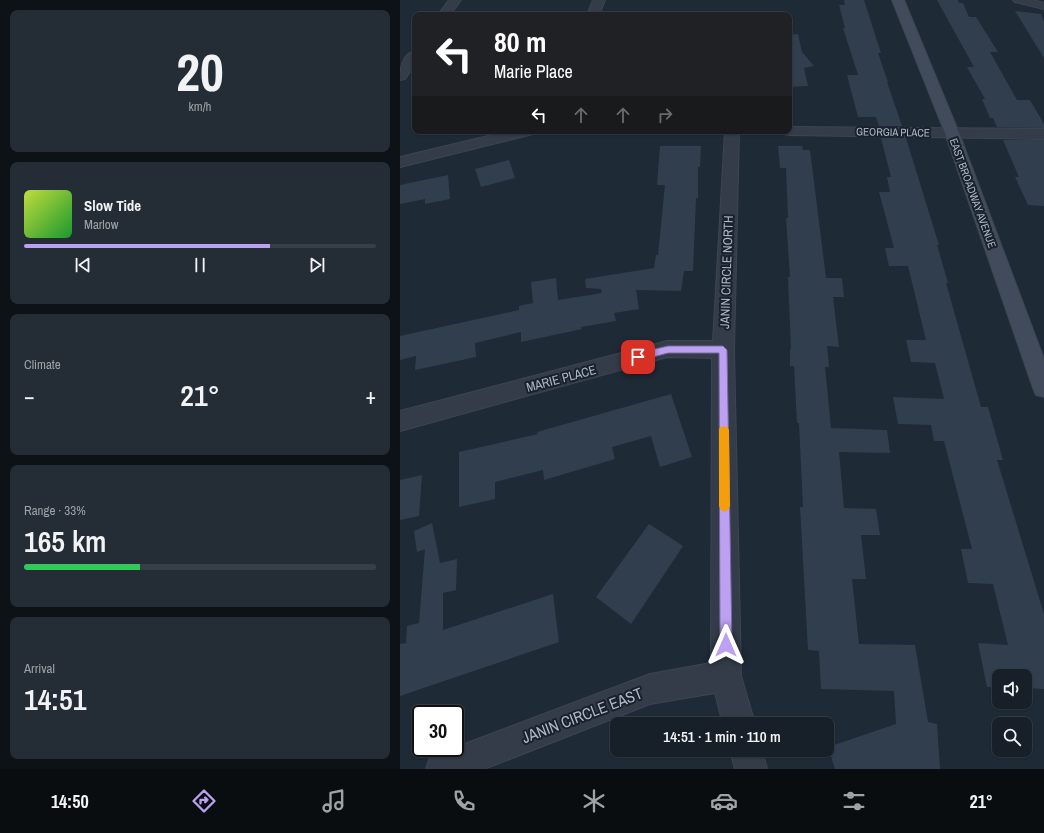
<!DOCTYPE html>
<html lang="en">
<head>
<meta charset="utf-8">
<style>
	:root { --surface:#172029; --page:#242d35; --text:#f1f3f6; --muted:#9ea3a8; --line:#363e46; --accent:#bca0f2 }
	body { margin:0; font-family:"Archivo Narrow",sans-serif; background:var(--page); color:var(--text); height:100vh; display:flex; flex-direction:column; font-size:15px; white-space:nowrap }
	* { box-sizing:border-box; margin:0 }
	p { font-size:13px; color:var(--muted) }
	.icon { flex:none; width:22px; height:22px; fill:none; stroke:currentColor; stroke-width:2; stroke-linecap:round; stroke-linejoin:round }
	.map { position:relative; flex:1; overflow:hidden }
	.sheet { display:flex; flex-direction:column; gap:10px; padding:10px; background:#0d1217; width:400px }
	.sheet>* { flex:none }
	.top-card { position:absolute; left:12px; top:12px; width:380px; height:122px; border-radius:8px; box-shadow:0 1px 3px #0004,0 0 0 1px var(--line); background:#202124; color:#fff; overflow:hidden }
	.tools { position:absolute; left:592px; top:669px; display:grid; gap:8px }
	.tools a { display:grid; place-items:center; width:40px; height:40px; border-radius:8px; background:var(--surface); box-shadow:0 1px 3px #0004,0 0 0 1px var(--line); font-size:20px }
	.speed { position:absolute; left:12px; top:705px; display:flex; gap:8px; font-size:20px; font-weight:700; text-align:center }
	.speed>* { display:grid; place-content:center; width:52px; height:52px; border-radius:50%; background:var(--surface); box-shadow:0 1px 3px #0004,0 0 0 1px var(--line); line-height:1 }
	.speed .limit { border:2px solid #111; border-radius:6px; background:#fff; color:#111 }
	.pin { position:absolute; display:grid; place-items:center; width:34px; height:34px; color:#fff; margin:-17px; border-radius:8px; box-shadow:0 2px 6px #0006 }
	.me { position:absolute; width:44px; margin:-22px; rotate:0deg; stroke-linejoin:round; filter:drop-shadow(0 0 3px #0008) }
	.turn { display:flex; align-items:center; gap:14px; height:84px; padding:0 16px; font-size:18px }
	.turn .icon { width:52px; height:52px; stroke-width:2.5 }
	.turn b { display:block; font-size:28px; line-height:34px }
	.lanes { display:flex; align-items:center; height:38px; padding:0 16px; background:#0003; justify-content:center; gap:20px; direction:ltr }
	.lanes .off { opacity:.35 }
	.big { font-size:30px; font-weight:600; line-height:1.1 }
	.sheet .widget { flex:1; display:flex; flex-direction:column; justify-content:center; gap:6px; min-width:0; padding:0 14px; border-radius:8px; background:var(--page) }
	.sheet .dial { align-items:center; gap:0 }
	.dial b { font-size:52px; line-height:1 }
	.song { display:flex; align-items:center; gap:12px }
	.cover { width:48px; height:48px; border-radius:6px; background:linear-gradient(135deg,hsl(70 70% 55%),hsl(130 70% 35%)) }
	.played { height:4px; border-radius:2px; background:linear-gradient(90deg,var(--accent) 70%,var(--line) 70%) }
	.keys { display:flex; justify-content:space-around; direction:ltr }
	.heat { display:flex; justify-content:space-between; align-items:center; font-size:22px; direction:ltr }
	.charge { height:6px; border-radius:3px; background:linear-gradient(90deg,#34c759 33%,var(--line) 0) }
	.trip { position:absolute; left:210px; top:717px; width:224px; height:40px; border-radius:8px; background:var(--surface); box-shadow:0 1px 3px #0004,0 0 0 1px var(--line); font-weight:600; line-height:40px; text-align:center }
	.tab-bar { display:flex; height:64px; justify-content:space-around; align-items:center; background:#090d10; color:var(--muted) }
	.tab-bar .icon { width:28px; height:28px }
	.tab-bar .on { color:var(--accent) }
	.tab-bar b { font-size:18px; color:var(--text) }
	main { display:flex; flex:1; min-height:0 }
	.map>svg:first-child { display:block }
	.building { fill:#313e4e }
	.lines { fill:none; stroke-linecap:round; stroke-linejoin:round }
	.street-casing { stroke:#3c4551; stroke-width:2 }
	.secondary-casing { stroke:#3c4551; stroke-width:2 }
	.street { fill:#333c48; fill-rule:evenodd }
	.secondary { fill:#414b5b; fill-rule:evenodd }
	.route { fill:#bca0f2; stroke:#7a689d }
	.slow { fill:#f59e0b }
	.labels { text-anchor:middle; stroke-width:4; stroke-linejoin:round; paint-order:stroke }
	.far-street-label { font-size:11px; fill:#adb7c5; stroke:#18212c }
	.street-label { font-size:13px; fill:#adb7c5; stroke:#18212c }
	.near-street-label { font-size:16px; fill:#adb7c5; stroke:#18212c }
</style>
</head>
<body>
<main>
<section class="sheet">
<div class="widget dial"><b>20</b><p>km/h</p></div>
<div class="widget">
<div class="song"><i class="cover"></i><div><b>Slow Tide</b><p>Marlow</p></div></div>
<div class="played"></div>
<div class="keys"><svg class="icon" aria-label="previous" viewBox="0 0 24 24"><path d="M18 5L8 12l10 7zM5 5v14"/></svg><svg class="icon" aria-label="pause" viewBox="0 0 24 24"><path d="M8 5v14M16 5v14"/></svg><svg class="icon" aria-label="next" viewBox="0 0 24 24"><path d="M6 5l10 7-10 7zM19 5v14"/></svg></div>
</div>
<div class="widget"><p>Climate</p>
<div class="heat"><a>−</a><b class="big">21°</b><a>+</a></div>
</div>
<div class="widget"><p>Range · 33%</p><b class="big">165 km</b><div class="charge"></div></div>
<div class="widget"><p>Arrival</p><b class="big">14:51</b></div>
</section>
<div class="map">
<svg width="644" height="769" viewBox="0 0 644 769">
	<rect width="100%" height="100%" fill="#1f2a37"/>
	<g class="building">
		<polygon points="444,0 464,0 481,53 478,53 488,82 487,82 502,126 479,126 476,117 458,117 447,75 458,75 443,28 445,28 439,5 445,5"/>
		<polygon points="537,0 558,0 559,3 563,3 569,17 576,17 598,52 590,52 617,100 630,100 644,124 644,128 597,127 593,118 590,118 582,99 585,99 567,67 574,67"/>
		<polygon points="615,11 641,14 644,22 644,58"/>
		<polygon points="398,34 402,52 414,66 404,68 408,86 389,87 389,35"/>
		<polygon points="481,138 506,138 539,245 537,245 548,283 546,283 581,407 588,407 603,460 597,460 644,614 644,689 625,688 625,676 599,676 599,687 587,687 578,643 608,645 593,584 568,583 561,549 572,549 544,441 534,441 531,425 498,424 493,397 544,399 535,363 511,362 506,340 526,340 508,266 489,266 485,248 494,248 479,192 490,192 487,177 491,177"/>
		<polygon points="603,140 644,140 644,206 628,205 615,177 619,177"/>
		<polygon points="260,146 301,146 300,167 298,167 298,198 296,198 293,271 284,271 281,291 236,290 239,309 214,313 216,321 181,327 182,329 121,342 121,332 75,343 76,357 15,370 16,356 0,360 0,336 119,310 119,306 133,303 131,282 156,278 158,300 202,293 201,289 186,288 185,279 254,268 256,255 258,255 265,185 257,185"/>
		<polygon points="378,146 402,146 403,150 410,150 426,278 442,278 444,297 433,297 439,347 427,346 429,367 425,367 431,428 487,430 490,453 439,452 444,508 476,509 480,535 461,535 466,579 452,579 459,644 515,645 528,722 537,724 540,769 435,769 428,747 496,724 494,691 421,689 419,651 408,650 400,507 403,507 399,423 397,423 394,366 390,366 390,349 391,349 388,277 390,277 386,218 388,218 386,168 380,168"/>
		<polygon points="109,160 115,178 81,187 75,169"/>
		<polygon points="48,175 50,199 25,204 25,199 0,204 0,185"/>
		<polygon points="271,394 292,457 260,467 251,436 212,447 215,459 144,480 143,470 95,482 95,499 59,507 59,452 138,434 137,432"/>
		<polygon points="22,475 19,516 0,520 0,480"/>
		<polygon points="32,523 40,563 57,559 56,590 43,593 43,630 153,594 159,642 0,696 0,644 6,643 7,626 19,623 25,549 17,552 14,531"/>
		<polygon points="249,524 283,546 231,624 196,597"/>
	</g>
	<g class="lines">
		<g class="street-casing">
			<g id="street">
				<polygon points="49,0 61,0 50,15 38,15"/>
				<polygon points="193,0 205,0 199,15 187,15"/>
				<polygon points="613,0 633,0 644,3 644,9 615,2"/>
				<path d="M15 51V64L5 79 0 80C0 69 2 54 15 51Z"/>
				<polygon points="389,127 644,129 644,139 389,135 384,134 382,131 389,131"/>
				<polygon points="109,131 135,131 133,134 0,167 0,157"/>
				<polygon points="325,131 339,131 334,350 341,676 355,724 323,724 315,693 250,704 84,769 26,769 30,757 250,674 311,663 312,358 267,357 0,431 0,411 267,341 313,341"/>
				<polygon points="330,750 362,750 367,769 335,769"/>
			</g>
		</g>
		<g class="secondary-casing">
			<polygon id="secondary" points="492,0 504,0 559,133 644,359 644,397 636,395 633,388 545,133"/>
		</g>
		<use href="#street" class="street"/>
		<use href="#secondary" class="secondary"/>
	</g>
	<polygon class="route" points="268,346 323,346 327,350 332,645 330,649 326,651 322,649 320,645 319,353 268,353 238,361 233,357 238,353"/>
	<polygon class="slow" points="324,426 327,427 329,430 330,506 328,510 325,512 321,510 319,506 319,430 320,427"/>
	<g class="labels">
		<g class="far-street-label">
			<text transform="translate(493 132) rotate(1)" y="4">GEORGIA PLACE</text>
			<text transform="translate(573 193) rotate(70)" y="4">EAST BROADWAY AVENUE</text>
		</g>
		<g class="street-label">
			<text transform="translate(326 272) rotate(-88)" y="5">JANIN CIRCLE NORTH</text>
			<text transform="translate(161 378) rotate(-15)" y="5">MARIE PLACE</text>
		</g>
		<g class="near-street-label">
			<text transform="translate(182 715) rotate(-21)" y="6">JANIN CIRCLE EAST</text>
		</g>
	</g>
</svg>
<div class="tools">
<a><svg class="icon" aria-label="sound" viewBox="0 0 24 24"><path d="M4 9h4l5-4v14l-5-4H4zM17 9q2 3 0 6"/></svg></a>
<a><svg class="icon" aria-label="search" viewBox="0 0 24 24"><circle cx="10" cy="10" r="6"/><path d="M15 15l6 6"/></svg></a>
</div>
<div class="speed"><div class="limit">30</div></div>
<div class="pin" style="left:238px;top:357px;background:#d93025"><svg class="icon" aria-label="arrive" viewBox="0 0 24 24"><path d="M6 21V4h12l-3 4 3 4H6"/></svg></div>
<svg class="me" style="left:326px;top:645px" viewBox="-20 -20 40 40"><path d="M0-17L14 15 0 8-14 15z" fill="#bca0f2" stroke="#fff" stroke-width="4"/></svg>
<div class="trip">14:51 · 1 min · 110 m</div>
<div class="top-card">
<div class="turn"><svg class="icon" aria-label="left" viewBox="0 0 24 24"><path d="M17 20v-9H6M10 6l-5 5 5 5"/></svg><div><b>80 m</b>Marie Place</div></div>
<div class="lanes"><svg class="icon" aria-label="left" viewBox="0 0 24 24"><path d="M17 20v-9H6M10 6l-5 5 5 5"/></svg><svg class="icon off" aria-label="ahead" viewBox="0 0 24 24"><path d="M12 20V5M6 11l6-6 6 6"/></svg><svg class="icon off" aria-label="ahead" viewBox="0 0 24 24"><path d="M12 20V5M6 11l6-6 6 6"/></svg><svg class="icon off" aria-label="right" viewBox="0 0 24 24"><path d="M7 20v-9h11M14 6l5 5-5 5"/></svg></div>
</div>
</div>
</main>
<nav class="tab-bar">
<b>14:50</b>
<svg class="icon on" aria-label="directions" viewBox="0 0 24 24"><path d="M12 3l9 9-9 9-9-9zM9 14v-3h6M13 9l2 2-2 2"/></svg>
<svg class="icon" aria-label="music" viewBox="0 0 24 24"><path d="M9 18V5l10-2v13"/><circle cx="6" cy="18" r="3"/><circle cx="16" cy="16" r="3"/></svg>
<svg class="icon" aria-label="phone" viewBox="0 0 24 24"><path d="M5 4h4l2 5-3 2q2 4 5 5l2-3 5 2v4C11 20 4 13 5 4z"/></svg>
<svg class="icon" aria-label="climate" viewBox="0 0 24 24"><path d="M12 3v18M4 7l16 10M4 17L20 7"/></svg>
<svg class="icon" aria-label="car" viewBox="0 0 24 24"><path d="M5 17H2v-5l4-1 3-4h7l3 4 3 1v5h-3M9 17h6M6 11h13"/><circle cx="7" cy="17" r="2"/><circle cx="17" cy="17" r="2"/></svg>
<svg class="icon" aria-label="filters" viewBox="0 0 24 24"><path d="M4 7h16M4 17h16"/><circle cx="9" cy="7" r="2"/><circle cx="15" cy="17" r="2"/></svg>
<b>21°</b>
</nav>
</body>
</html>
